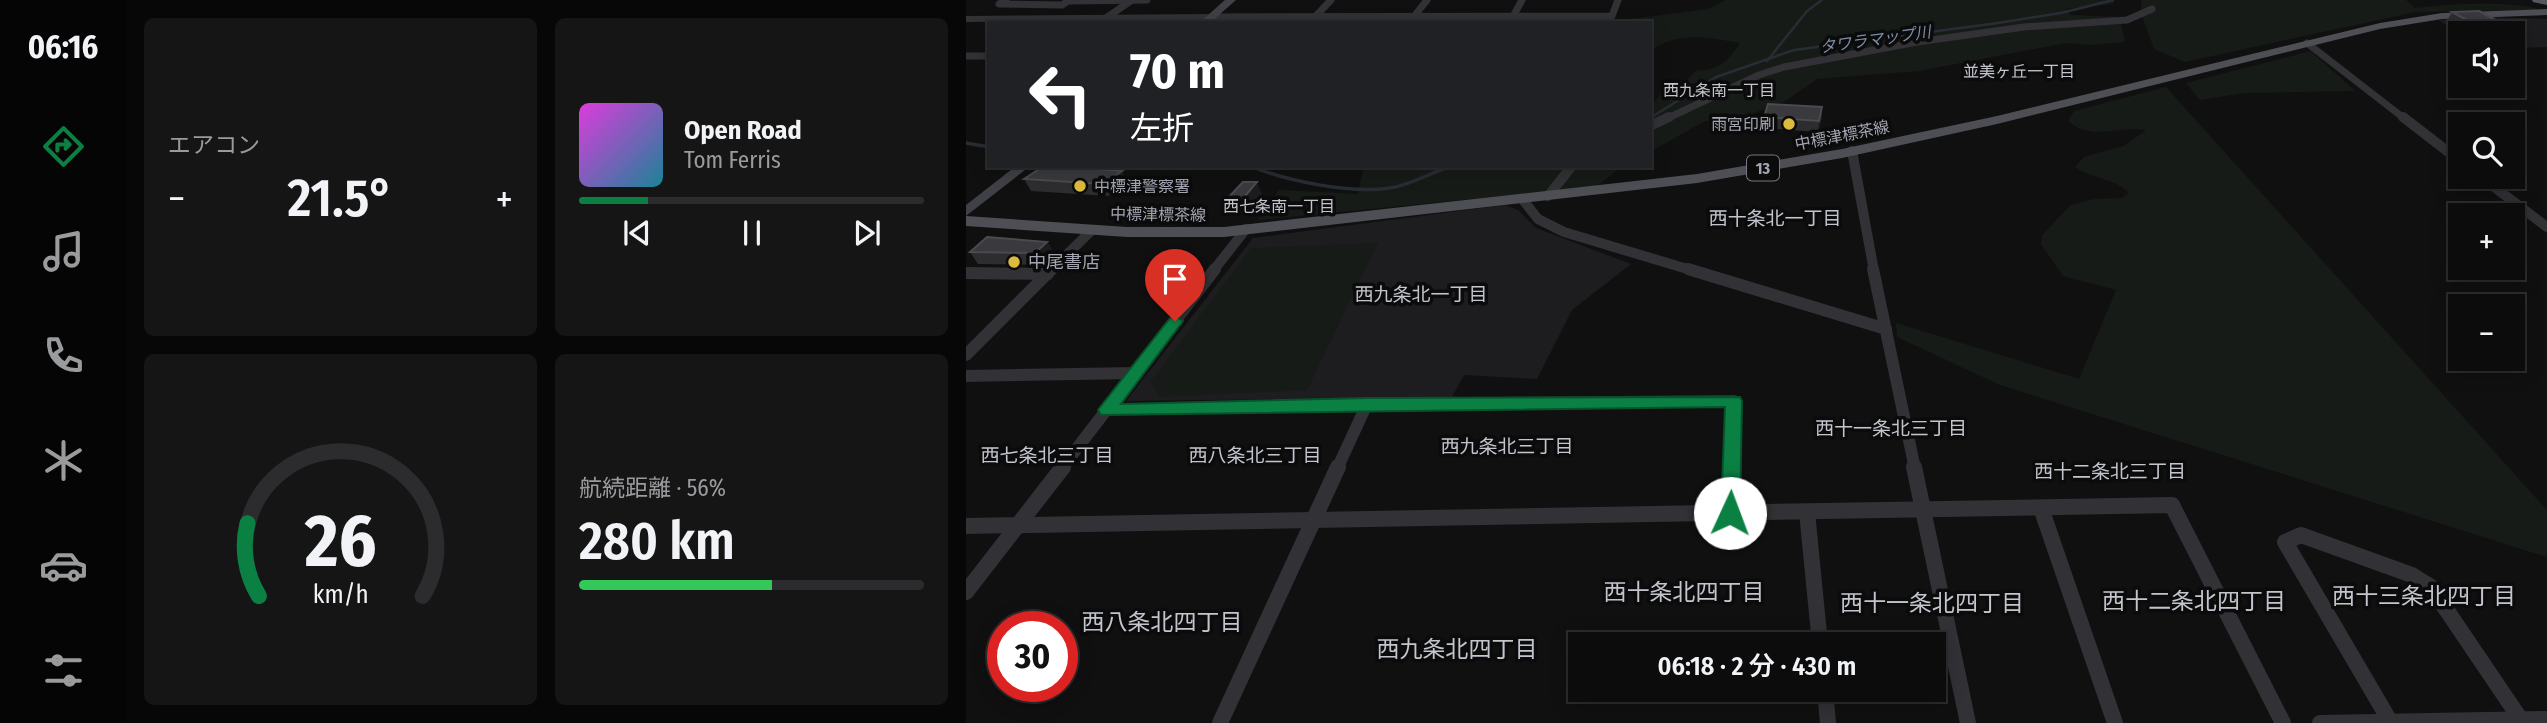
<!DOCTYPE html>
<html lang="ja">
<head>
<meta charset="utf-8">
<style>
	:root { --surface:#0c0c0d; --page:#151516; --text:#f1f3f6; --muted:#9a9b9d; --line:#2c2c2e; --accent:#0b8043 }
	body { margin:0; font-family:"Fira Sans Condensed","Noto Sans JP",sans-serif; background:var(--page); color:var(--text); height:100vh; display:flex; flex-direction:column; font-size:26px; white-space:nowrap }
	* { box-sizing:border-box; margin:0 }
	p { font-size:23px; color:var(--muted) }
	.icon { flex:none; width:38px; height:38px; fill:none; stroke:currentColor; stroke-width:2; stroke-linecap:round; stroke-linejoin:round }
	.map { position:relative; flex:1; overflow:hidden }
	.sheet { display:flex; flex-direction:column; gap:18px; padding:18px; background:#070707; width:840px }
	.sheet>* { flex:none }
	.top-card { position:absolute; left:21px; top:21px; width:665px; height:147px; border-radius:0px; box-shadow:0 4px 18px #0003,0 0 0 2px var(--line); background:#202124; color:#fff; overflow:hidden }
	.buttons { position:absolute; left:1482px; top:21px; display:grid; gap:14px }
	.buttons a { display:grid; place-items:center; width:77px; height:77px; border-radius:0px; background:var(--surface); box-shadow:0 4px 18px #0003,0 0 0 2px var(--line); font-size:35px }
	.speed { position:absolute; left:21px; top:611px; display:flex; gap:14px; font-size:35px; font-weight:700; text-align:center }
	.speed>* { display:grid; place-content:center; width:91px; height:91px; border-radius:50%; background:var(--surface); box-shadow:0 4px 18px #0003,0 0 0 2px var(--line); line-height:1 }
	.speed .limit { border:10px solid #d22; background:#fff; color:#111 }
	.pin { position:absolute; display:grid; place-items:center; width:60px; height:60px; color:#fff; margin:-72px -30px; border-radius:50% 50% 50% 0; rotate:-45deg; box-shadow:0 0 7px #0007 }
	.pin .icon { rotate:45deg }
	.me { position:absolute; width:77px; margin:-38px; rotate:2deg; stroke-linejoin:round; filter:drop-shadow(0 0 5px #0008) }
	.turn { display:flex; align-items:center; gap:24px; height:147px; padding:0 28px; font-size:32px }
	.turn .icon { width:91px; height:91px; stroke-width:2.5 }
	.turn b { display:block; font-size:49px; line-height:60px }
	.big { font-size:52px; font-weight:600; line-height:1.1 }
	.sheet .card { flex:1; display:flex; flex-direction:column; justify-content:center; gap:10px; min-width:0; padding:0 24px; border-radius:10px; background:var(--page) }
	.sheet .dial { align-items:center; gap:0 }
	.dial svg { height:182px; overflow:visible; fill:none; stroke:var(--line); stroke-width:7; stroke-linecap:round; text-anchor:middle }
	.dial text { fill:var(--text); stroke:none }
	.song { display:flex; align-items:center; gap:21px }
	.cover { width:84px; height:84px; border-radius:10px; background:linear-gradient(135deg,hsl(300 70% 55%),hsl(190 70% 35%)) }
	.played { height:7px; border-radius:4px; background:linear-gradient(90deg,var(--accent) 20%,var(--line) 20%) }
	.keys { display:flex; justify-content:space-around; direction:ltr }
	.heat { display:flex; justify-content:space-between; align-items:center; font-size:38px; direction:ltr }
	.charge { height:10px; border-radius:5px; background:linear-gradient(90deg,#34c759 56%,var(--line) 0) }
	.sheet .tiles { flex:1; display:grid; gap:18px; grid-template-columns:repeat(2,1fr) }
	.trip { position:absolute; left:602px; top:632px; width:378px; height:70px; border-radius:0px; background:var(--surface); box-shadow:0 4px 18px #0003,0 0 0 2px var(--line); font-weight:600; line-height:70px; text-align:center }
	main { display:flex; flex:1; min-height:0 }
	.dock { display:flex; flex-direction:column; width:126px; justify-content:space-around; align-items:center; background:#050505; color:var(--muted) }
	.dock .icon { width:49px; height:49px }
	.dock .on { color:var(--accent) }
	.dock b { font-size:32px; color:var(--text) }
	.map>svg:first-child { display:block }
	.built { fill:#1d1c1e }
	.green { fill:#171b18 }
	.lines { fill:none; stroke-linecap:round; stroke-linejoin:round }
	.stream-far1 { stroke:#282d33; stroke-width:2.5 }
	.stream { stroke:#282d33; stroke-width:3.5 }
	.minor-far3 { stroke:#323236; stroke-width:7 }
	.minor-far2 { stroke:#323236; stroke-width:10 }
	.minor-far1 { stroke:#323236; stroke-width:12 }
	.minor { stroke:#323236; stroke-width:16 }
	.tertiary { fill:#323236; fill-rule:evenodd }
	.secondary { fill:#404146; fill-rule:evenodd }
	.primary { fill:#4e4f55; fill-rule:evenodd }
	.trunk { fill:#56575e; fill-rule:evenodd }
	.wall { fill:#2d2c2f }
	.shaded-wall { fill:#1c1b1d }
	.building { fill:#3a393d; stroke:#4a4a4f; stroke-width:2 }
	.route { fill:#0b8043; stroke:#07532c; stroke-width:2 }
	.poi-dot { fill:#dbba3e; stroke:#0b0b0c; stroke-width:2.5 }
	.labels { text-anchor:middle; stroke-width:7; stroke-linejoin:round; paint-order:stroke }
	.far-water-label { font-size:16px; font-style:italic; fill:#7d8fa8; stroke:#0b0b0c }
	.far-neighbourhood-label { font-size:16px; fill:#c3c5cd; stroke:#0b0b0c }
	.far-poi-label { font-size:16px; fill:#a3a6b1; stroke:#0b0b0c; text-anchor:end }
	.far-street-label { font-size:16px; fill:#a3a6b1; stroke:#0b0b0c }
	.shield { fill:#0b0b0c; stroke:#757880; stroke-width:2 }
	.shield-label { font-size:16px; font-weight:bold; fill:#a3a6b1 }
	.poi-label { font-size:18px; fill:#a3a6b1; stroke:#0b0b0c; text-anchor:start }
	.neighbourhood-label { font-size:19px; fill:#c3c5cd; stroke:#0b0b0c }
	.near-neighbourhood-label { font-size:23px; fill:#c3c5cd; stroke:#0b0b0c }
</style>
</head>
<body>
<main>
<nav class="dock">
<b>06:16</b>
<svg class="icon on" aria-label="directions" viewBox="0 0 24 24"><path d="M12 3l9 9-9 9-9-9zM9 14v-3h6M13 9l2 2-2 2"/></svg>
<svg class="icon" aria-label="music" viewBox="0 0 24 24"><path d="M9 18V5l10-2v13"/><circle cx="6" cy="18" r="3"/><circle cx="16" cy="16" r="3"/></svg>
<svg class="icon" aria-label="phone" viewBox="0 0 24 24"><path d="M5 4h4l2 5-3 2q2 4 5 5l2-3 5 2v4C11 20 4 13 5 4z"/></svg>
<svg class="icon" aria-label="climate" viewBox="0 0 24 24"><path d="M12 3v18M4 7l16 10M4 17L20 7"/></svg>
<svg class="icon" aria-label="car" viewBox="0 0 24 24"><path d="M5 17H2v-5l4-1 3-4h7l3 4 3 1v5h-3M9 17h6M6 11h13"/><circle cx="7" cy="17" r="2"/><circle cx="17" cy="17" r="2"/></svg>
<svg class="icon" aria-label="filters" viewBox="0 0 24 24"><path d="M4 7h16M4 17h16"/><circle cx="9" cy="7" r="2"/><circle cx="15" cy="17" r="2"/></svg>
</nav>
<section class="sheet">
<div class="tiles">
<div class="card"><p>エアコン</p>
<div class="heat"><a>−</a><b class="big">21.5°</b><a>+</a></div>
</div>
<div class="card">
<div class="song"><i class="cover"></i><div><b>Open Road</b><p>Tom Ferris</p></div></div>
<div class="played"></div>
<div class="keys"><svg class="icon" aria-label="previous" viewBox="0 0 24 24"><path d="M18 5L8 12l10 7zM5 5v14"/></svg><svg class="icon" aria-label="pause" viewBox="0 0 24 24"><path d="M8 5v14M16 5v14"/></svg><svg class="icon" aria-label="next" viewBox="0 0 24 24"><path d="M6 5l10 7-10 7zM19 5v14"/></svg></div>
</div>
<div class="card dial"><svg viewBox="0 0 100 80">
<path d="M14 69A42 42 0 1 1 86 69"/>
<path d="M14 69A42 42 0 0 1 9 37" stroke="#0b8043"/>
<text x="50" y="56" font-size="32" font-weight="700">26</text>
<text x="50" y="72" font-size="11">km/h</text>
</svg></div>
<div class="card"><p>航続距離 · 56%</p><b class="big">280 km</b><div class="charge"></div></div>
</div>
</section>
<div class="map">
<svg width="1581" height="723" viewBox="0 0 1581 723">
	<rect width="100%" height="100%" fill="#101011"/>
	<g class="built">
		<polygon points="1522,17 1581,19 1581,47 1547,48 1547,33 1494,33 1472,20"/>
		<polygon points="539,205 552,210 570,228 665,264 606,310 571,379 498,375 486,397 160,401 287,238"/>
	</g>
	<g class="green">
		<path d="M760 0H1148L1147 4 1100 9 1105 15 1153 17 1159 42 1126 45 1100 43 953 71 851 79 821 100 764 123 739 121 684 152V108L699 88 714 89 730 70C752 72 763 60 774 43 742 37 712 31 684 51V23H657L658 20 742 9Z"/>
		<path d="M1175 0H1440L1449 8C1483 4 1547 0 1575 10L1449 12 1219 62 1188 49 1176 16Z"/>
		<polygon points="1345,51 1389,91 1278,93 1234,100 1220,83"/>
		<path d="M1200 87 1581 510V557L1034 385 931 337 930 323 1113 379 1150 290 1097 276 1075 244 1076 235 1105 205 1129 199 1156 198 1163 193C1150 179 1125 178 1109 167L1118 157 1158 146 1180 130C1153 125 1126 142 1102 121L1108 111Z"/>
		<polygon points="386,166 656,166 630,187 292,220 313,190 392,194 397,170"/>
		<polygon points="412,243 341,390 193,397 185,381 285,248"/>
	</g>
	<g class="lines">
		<g class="stream-far1">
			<polyline points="801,61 841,11 856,0"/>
			<polyline points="684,118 750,77 828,50 1032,23 1095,13 1147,0"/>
		</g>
		<g class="stream">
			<polyline points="0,143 23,147"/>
			<path d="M284 166C321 181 384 194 424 188 446 185 465 172 486 166"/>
		</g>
		<g class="minor-far3">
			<polyline points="40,0 33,4 96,5 104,0"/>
			<polyline points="103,1 181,0"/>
			<polyline points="246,17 646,16 652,0"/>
			<polyline points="140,18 166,0"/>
			<polyline points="446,19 461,0"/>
			<polyline points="346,20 365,0"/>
			<polyline points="544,22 556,0"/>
			<polyline points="1341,43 1439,119"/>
			<polyline points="0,56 23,56"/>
			<polyline points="700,119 793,75 818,67 951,42 1058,27 1161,20 1186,9"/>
		</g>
		<g class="minor-far2">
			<polyline points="1437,117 1494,161"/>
			<polyline points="684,126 703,117"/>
			<polyline points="886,151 908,271"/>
			<polyline points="1515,177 1581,227"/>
			<polyline points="582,196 606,166"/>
			<polyline points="557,200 572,219 598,232 728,271"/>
			<polyline points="84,271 126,230"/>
			<polyline points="247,271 280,229"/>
		</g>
		<g class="minor-far1">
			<polyline points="722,269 920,329"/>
			<polyline points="907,269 949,469"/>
			<polyline points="0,273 82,274"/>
			<polyline points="0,355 86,269"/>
			<polyline points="0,376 169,373"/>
			<polyline points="141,410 401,404 768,401 766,469"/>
			<polyline points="95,469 249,269"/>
			<polyline points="371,469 401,404"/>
		</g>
		<g class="minor">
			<polyline points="948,467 1002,723"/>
			<polyline points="1075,508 1149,723"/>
			<polyline points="841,512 854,644"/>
			<polyline points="764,513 766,467"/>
			<polyline points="0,526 1206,505 1317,723"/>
			<polyline points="0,592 97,467"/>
			<polyline points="859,690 862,723"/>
			<polyline points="254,723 372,467"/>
			<polyline points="1354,723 1581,719"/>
			<polyline points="1425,723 1319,542 1335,535 1446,575 1465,587 1557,723"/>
		</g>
		<polygon class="tertiary" points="246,14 249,15 249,19 0,22 0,16"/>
		<g class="secondary">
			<polygon points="259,0 270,0 244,23 233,23"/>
			<polygon points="50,166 64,166 0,216 0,205"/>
		</g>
		<polygon class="primary" points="1581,9 1581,15 1476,19 1414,29 1031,124 876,158 731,183 258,237 161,237 0,226 0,216 161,227 258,227 731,174 876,149 1031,116 1414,23 1476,13"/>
		<polygon class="trunk" points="1566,0 1581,0 1581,5 1567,2"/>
	</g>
	<g class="wall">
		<polygon points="1486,12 1548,30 1546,33 1502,33 1481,21"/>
		<polygon points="856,107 856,118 852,132 798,128 798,117"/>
		<polygon points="58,179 162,182 144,196 65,191"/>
		<polygon points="296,194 281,213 266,212 260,200"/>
		<polygon points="81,242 89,254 77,265 12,264 4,252"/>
	</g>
	<g class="shaded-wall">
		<polygon points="856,107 856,118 852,132 853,121"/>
		<polygon points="156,171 162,182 144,196 137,184"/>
		<polygon points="291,182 296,194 281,213 275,201"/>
		<polygon points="81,242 89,254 77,265 69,253"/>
	</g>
	<g class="building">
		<polygon points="1513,11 1548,30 1519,30 1486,12"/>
		<polygon points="802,104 856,107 853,121 798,117"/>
		<polygon points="78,166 90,166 156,171 137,184 58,179"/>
		<polygon points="277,182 291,182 275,201 260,200"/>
		<polygon points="21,237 81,242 69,253 4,252"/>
	</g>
	<polygon class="route" points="209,316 217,321 155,404 401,398 774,397 776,401 774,513 771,518 764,520 757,518 755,513 759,407 135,415 132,410 135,406 204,318"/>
	<g class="poi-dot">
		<circle cx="823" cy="124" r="7"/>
		<circle cx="114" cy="186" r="7"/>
		<circle cx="48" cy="262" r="7"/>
	</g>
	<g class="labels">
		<g class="far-water-label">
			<text transform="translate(909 39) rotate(-8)" y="6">タワラマップ川</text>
		</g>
		<g class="far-neighbourhood-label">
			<text x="1053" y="77">並美ヶ丘一丁目</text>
			<text x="753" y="96">西九条南一丁目</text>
			<text x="313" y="212">西七条南一丁目</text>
		</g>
		<g class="far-poi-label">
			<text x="809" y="130">雨宮印刷</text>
			<text x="128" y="192" text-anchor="start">中標津警察署</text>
		</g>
		<g class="far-street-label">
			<text transform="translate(876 135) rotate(-11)" y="6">中標津標茶線</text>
			<text transform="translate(192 214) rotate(1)" y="6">中標津標茶線</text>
		</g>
		<rect class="shield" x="781" y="155.5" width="32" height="25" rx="5"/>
		<g class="shield-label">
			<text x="797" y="174">13</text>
		</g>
		<g class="poi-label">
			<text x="62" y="268">中尾書店</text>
		</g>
		<g class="neighbourhood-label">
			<text x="809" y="225">西十条北一丁目</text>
			<text x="455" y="301">西九条北一丁目</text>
			<text x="925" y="435">西十一条北三丁目</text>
			<text x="541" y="453">西九条北三丁目</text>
			<text x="81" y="462">西七条北三丁目</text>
			<text x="289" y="462">西八条北三丁目</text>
			<text x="1144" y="478">西十二条北三丁目</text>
		</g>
		<g class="near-neighbourhood-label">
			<text x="718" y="600">西十条北四丁目</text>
			<text x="1458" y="604">西十三条北四丁目</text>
			<text x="1228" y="609">西十二条北四丁目</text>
			<text x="966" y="611">西十一条北四丁目</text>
			<text x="196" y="630">西八条北四丁目</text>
			<text x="491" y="657">西九条北四丁目</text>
		</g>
	</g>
</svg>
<div class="buttons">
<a><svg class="icon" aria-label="sound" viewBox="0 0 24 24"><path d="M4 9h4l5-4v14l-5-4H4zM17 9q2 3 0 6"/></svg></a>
<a><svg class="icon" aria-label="search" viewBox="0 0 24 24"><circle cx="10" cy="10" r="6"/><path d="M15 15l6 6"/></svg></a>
<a>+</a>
<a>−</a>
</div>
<div class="speed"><div class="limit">30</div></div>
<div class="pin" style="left:209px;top:321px;background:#d93025"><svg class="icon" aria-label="arrive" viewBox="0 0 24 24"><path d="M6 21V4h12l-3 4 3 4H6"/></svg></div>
<svg class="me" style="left:764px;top:513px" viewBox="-20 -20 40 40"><circle r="19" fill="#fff"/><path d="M0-13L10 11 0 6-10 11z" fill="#0b8043"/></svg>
<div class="trip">06:18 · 2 分 · 430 m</div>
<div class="top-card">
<div class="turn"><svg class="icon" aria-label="left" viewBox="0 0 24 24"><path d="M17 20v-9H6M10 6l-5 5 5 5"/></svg><div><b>70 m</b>左折</div></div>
</div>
</div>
</main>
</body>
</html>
